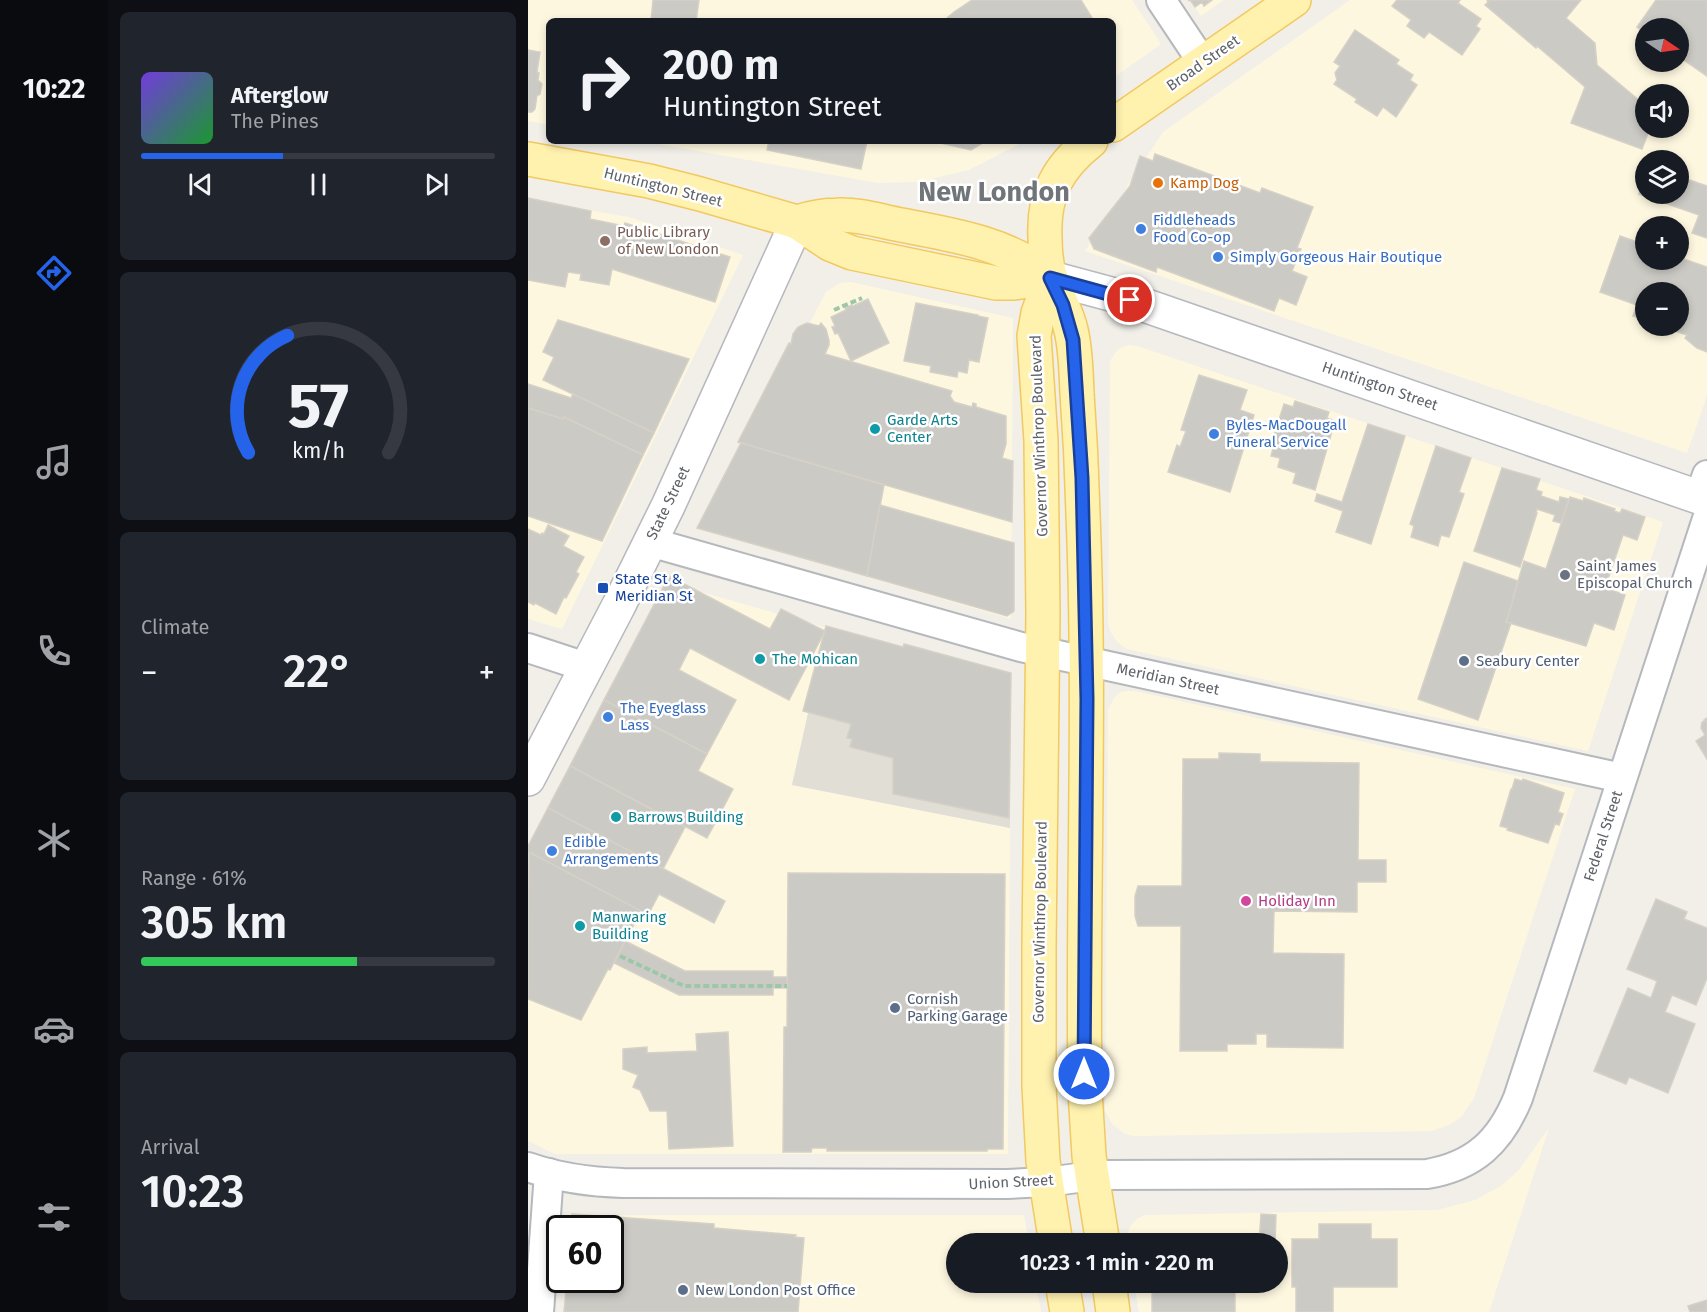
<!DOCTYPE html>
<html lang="en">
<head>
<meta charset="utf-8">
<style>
	:root { --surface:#171b24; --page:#20242c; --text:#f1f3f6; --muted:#9ea1a6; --line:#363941; --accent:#2563eb }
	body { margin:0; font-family:"Fira Sans",sans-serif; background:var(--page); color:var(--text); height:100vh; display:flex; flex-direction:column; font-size:22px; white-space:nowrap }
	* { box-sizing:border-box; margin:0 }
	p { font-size:20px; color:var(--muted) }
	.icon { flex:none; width:33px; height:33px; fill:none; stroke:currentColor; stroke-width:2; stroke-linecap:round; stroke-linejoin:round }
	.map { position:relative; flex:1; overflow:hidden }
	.side { display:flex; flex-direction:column; gap:12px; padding:12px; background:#0d0f14; width:420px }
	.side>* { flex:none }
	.top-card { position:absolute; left:18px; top:18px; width:570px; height:126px; border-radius:9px; box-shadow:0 3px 9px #0003; background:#171b24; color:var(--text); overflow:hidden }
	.needle { width:39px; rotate:103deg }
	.controls { position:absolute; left:1107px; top:18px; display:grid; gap:12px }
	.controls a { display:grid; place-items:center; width:54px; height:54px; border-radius:50%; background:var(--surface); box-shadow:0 3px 9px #0003; font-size:30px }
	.speed { position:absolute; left:18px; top:1215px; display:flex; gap:12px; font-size:30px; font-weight:700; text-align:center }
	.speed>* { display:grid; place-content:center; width:78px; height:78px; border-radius:50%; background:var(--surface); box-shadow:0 3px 9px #0003; line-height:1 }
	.speed .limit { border:3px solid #111; border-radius:9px; background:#fff; color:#111 }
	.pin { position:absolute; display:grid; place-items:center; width:51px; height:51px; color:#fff; margin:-26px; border:3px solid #fff; border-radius:50%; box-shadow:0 2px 6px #0007 }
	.me { position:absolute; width:66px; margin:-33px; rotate:0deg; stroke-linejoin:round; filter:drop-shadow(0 0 4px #0008) }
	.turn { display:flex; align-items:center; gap:21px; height:126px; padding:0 18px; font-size:27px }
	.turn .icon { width:78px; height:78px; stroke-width:2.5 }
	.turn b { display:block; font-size:42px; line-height:51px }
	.big { font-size:45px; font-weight:600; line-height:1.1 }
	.side .tile { flex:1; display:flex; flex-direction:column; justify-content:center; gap:9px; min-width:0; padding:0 21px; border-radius:9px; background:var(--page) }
	.side .dial { align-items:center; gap:0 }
	.dial svg { height:156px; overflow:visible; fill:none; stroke:var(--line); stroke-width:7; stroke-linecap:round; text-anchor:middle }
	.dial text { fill:var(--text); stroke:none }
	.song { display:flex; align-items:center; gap:18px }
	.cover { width:72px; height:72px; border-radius:9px; background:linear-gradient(135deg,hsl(260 70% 55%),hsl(130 70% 35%)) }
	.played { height:6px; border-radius:3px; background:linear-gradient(90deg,var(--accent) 40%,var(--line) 40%) }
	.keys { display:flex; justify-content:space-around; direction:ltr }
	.heat { display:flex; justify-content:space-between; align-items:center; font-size:33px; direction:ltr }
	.charge { height:9px; border-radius:4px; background:linear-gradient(90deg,#34c759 61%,var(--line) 0) }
	.trip { position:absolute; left:418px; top:1233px; width:342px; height:60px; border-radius:30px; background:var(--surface); box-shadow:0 3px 9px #0003; font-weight:600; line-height:60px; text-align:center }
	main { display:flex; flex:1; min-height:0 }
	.tab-bar { display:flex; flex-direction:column; width:108px; justify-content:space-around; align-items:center; background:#090b0e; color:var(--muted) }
	.tab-bar .icon { width:42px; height:42px }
	.tab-bar .current { color:var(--accent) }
	.tab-bar b { font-size:27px; color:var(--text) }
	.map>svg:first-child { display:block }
	.commercial { fill:#fef7e0; fill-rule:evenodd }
	.education { fill:#e1ded6 }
	.building { fill:#cccac5; stroke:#d6d1c6; stroke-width:1.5 }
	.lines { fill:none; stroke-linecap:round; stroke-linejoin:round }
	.minor-casing { stroke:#b5b8bc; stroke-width:32 }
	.tertiary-casing { stroke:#b5b8bc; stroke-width:36 }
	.secondary-casing { stroke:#b6babf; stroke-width:36 }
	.primary-casing { stroke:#f2c960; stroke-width:36 }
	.path { stroke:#9cc7a9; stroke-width:4; stroke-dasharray:6 3; stroke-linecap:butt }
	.minor { stroke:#fff; stroke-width:28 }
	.tertiary { stroke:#fff; stroke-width:33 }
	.secondary { stroke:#fff; stroke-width:33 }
	.primary { stroke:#fff2af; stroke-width:33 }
	.route-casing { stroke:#184099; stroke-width:15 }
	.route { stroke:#2563eb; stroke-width:10 }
	.food-dot { fill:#e8710a; stroke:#fff; stroke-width:2 }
	.shop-dot { fill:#3f7fe0; stroke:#fff; stroke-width:2 }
	.education-dot { fill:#8d6e63; stroke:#fff; stroke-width:2 }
	.culture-dot { fill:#0f9aa8; stroke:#fff; stroke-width:2 }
	.worship-dot { fill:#6b7280; stroke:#fff; stroke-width:2 }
	.transit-dot { fill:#1a4fb4; stroke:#fff; stroke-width:2 }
	.service-dot { fill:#5c6f8a; stroke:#fff; stroke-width:2 }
	.hotel-dot { fill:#d1479c; stroke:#fff; stroke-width:2 }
	.labels { text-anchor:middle; stroke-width:5; stroke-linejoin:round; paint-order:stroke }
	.street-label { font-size:15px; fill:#5f6368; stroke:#fff }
	.food-label { font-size:15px; fill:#c56008; stroke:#fff; text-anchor:start }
	.shop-label { font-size:15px; fill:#366cbe; stroke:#fff; text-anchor:start }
	.education-label { font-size:15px; fill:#785e54; stroke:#fff; text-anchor:start }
	.culture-label { font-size:15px; fill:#0d838f; stroke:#fff; text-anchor:start }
	.worship-label { font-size:15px; fill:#5b616d; stroke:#fff; text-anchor:start }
	.transit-label { font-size:15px; fill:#164399; stroke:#fff; text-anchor:start }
	.service-label { font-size:15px; fill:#4e5e75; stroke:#fff; text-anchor:start }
	.hotel-label { font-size:15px; fill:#b23c85; stroke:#fff; text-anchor:start }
	.town-label { font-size:27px; font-weight:bold; fill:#70757a; stroke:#fff }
</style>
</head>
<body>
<main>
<nav class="tab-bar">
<b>10:22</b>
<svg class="icon current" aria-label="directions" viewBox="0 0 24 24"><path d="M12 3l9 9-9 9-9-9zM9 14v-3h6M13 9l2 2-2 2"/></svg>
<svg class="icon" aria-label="music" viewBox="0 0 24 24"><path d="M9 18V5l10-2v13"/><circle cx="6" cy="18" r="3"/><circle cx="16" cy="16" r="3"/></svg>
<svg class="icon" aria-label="phone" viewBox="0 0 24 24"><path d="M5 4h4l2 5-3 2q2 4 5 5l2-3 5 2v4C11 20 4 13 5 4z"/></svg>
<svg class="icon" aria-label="climate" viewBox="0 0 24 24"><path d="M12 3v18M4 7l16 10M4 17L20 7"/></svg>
<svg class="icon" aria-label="car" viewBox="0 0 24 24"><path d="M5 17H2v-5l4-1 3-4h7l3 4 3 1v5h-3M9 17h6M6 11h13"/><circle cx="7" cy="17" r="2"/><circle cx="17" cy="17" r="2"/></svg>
<svg class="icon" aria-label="filters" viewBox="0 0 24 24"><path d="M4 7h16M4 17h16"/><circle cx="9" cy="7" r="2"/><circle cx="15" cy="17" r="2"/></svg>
</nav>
<section class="side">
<div class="tile">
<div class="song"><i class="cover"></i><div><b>Afterglow</b><p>The Pines</p></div></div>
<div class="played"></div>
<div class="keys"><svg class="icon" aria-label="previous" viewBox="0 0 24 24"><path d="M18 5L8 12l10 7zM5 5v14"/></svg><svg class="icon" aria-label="pause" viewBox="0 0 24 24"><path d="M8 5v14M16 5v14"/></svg><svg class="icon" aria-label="next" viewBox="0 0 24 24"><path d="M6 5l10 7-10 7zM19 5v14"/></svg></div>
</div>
<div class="tile dial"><svg viewBox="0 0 100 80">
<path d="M14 69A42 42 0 1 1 86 69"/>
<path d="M14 69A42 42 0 0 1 34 9" stroke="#2563eb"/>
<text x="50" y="56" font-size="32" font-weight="700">57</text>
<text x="50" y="72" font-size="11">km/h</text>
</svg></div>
<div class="tile"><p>Climate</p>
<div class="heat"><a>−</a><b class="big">22°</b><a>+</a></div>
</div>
<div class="tile"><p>Range · 61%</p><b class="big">305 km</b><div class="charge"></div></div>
<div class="tile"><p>Arrival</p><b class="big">10:23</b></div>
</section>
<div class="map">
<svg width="1179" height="1312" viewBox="0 0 1179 1312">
	<rect width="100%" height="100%" fill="#f1efe8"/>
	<g class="commercial">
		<polygon points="0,0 604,0 633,44 585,78 585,21 21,21 21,125 0,121"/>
		<polygon points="662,0 696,0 673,16"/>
		<path d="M822 0H1179V396L1159 453 557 251 635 132ZM1118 28H1150V62H1118ZM1118 94H1150V128H1118ZM1118 160H1150V194H1118ZM1118 226H1150V260H1118ZM1118 292H1150V326H1118Z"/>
		<polygon points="113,141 497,141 441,170 390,182 350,183"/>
		<polygon points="0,200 101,217 215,255 34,629 0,619"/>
		<polygon points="323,282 485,318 483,619 175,529 298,292 312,283"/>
		<polygon points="601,345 609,346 1135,522 1060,751 599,649 589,642 582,631 580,622 582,361 589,350"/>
		<polygon points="146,584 299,628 264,785 482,828 480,1154 27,1154 0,1141 0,863"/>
		<polygon points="600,691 607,691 1047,789 946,1098 934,1116 923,1124 904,1131 605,1136 596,1133 584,1124 577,1111 580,710 586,698 593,692"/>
		<polygon points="1021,1128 961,1312 611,1312 606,1283 750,1282 750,1244 600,1244 600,1233 603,1225 609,1219 616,1215 909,1210 947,1200 973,1186 990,1171"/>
		<polygon points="51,1215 496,1215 501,1243 429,1244 429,1282 508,1283 513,1312 43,1312 46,1280 82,1280 82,1228 50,1228"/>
	</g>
	<polygon class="education" points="299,628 483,682 482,828 264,785"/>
	<g class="building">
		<polygon points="125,0 171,0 168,21 123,21"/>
		<polygon points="444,0 553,0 566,21 418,21 419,18 426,12"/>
		<polygon points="660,0 684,0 676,6 674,2 667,7 663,1"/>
		<polygon points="869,0 932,0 930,3 953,19 948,26 952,29 934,55 901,32 896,38 879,26 883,20 864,6"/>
		<polygon points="959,0 1053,0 1038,18 1067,43 1069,65 1118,106 1118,128 1122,128 1114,149 1043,123 1057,87 1009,46 1008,48 957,5 960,2"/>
		<polygon points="1128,0 1179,0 1179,76 1150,56 1150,28 1118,28 1118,33 1109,27"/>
		<polygon points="827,30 871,60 868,64 885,75 882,80 889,85 868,117 855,107 849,116 827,102 829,99 806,84 809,80 807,73 812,66 806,62"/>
		<polygon points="0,50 12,52 9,72 11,73 10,80 14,84 12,94 9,96 7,109 4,112 0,112"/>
		<polygon points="241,141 339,141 333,169 239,150"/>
		<polygon points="404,141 458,141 443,150"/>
		<polygon points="627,154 732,193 734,188 785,207 769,248 773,249 764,271 779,277 768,305 751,298 746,311 629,267 628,272 566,249 561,238 602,186 612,156 625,161"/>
		<polygon points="1150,176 1179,186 1179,238 1164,233 1171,215 1111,194 1118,177 1118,194 1150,194"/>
		<polygon points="0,198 63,211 62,219 96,226 97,223 202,257 187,302 84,269 81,285 52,280 53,274 40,272 37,287 0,280"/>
		<polygon points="1092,236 1118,245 1118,260 1150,260 1150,257 1179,267 1179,352 1169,348 1157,338 1159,335 1132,326 1150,326 1150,292 1118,292 1118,320 1105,316 1109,305 1072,292"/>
		<polygon points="340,299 361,343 323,361 310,333 307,334 304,327 307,326 303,317 318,310 317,308 324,305 325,306"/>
		<polygon points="388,303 450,315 450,316 460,318 451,362 441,360 439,373 430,371 429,377 402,372 403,366 376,361"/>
		<polygon points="30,320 161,359 126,433 15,380 26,357 15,352"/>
		<polygon points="279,323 291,326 293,323 298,329 301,340 301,345 297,354 424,391 422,396 426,402 444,407 445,403 448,404 448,407 478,416 478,444 474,458 485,461 484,522 210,442 261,343 263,344 265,334 270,327"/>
		<polygon points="671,375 719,390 712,410 726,415 702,492 640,472 649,445 652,447 658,431 653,430"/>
		<polygon points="0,384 43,398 45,394 126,433 115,455 36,417 35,419 0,408"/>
		<polygon points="767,401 801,412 799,418 807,421 787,490 765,483 768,473 750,467 752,458 743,456 745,449 742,448 756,404 765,407"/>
		<polygon points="0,408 35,419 36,417 115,455 74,541 0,516"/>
		<polygon points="840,424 877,436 843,544 808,532 815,511 787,501 789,494 814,502"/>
		<polygon points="213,443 356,485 339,576 169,528"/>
		<polygon points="908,446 943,458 931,492 936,494 921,537 913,535 910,546 883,537 886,526 882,524"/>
		<polygon points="974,468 1012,479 1008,490 1014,492 1013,496 1031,502 1032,497 1041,499 1033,523 1025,521 1027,515 1009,509 1008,513 1009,513 992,567 946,551"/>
		<polygon points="1042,497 1055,501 1056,498 1087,509 1086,511 1092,513 1094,509 1117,517 1109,540 1095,535 1077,588 1097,595 1086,630 1066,623 1058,646 978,622 996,561 1018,569"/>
		<polygon points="352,505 486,543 486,611 479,616 339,576"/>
		<polygon points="20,525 41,536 35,546 56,557 48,572 51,574 38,598 36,597 28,614 7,603 6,605 0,602 0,529 13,535 14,533 16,534"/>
		<polygon points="936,562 990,581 985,597 986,597 978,622 983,623 950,720 890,699"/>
		<polygon points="141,576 242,629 253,609 297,631 261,700 162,648 151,670 208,700 179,754 76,700"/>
		<polygon points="298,626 375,647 376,644 483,673 481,818 365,794 365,758 322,747 324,739 319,738 323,724 275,711"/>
		<polygon points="76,700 179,754 170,771 205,789 179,838 42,766"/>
		<polygon points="1179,718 1179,759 1168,741 1177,735 1173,728 1174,722 1177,721 1176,720"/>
		<polygon points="691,753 732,754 732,762 831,763 830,860 858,860 858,882 829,882 829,912 746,911 745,953 816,954 815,1048 739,1047 739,1034 728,1034 728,1044 699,1044 699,1051 652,1051 653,926 610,926 607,916 607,896 610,886 654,886 655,759 691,759"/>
		<polygon points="42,766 157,827 135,869 20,808"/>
		<polygon points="987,779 994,781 995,779 1036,793 1030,812 1035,814 1031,825 1027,824 1020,843 979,830 980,828 972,826 983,789 984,789"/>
		<polygon points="20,808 197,901 186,923 131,894 120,915 0,852 0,846"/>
		<polygon points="1,852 113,911 82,970 80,969 53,1020 0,999"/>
		<polygon points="260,873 477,874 475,1149 459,1149 459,1151 299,1151 299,1148 284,1148 283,1152 255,1152 256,1027 259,1027"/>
		<polygon points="1128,899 1159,912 1156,919 1179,928 1179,978 1168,1005 1144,995 1137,1012 1167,1024 1140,1093 1101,1077 1098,1084 1066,1071 1100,988 1123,998 1129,981 1099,969"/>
		<polygon points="97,941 157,971 245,971 245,977 259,977 259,988 245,988 245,995 151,995 86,963"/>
		<polygon points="200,1032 205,1146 141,1149 139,1111 122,1111 112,1090 105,1087 110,1075 95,1069 95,1049 119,1047 119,1053 169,1051 168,1034"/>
		<polygon points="44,1214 186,1224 186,1228 268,1235 267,1237 276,1238 270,1312 36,1312 39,1280 82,1280 82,1228 43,1228"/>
		<polygon points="733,1214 748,1215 747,1244 731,1244"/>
		<polygon points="791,1224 843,1224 843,1239 869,1239 869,1287 805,1287 805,1312 768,1312 768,1287 764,1287 764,1239 791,1239"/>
		<polygon points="629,1282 707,1282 707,1312 624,1312 624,1290 629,1290"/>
		<polygon points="1179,1300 1179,1312 1162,1312 1160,1306"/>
	</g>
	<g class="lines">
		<g class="minor-casing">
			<g id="minor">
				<polyline points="633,0 675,63"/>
				<polyline points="1171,497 1179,475"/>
				<polyline points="122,542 493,647 1094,778"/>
				<polyline points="0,648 58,667"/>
				<path d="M0 1167C31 1178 62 1182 95 1183L479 1184 519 1182 572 1175 899 1174C946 1166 972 1142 990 1098L1179 519"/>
				<polyline points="11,1312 21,1173"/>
			</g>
		</g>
		<g class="tertiary-casing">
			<polyline id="tertiary" points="0,779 91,605 140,506 269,222"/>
		</g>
		<g class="secondary-casing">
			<polyline id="secondary" points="523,278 590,296 1179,500"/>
		</g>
		<g class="primary-casing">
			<g id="primary">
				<polyline points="585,125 766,0"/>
				<path d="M563 141C530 167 515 194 517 237 517 250 518 264 522 276 528 295 539 311 543 330 548 351 548 373 549 393 552 434 554 475 555 515 563 707 554 899 557 1091L561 1156 575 1244"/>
				<polyline points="0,159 121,181 172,194 269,222 302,244 324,253 468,283 486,283 523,278"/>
				<path d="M269 222C282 218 295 215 309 215 331 214 352 221 373 225 426 235 479 243 523 278"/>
				<polyline points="523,278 510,313 506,336 513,441 515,614 511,946 511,1086 515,1161 528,1244"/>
				<polyline points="534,1282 539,1312"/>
				<polyline points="581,1282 585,1312"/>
			</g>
		</g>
		<g class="path">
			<polyline points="306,310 334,298"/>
			<polyline points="92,956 156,986 259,986"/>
		</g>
		<use href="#minor" class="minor"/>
		<use href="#tertiary" class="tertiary"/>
		<use href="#secondary" class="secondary"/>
		<use href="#primary" class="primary"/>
	</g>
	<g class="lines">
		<g class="route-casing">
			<polyline id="route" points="556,1074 559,699 554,478 545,340 535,305 522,278 602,300"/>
		</g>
		<use href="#route" class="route"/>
	</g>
	<circle class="food-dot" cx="630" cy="183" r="6"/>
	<g class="shop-dot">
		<circle cx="613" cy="229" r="6"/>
		<circle cx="690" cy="257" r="6"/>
		<circle cx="686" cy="434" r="6"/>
		<circle cx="80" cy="717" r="6"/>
		<circle cx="24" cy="851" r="6"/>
	</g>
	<circle class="education-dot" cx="77" cy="241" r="6"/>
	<g class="culture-dot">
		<circle cx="347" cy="429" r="6"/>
		<circle cx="232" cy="659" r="6"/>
		<circle cx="88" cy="817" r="6"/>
		<circle cx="52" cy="926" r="6"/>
	</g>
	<circle class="worship-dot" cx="1037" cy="575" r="6"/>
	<rect class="transit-dot" x="69" y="582" width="12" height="12" rx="3"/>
	<g class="service-dot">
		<circle cx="936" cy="661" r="6"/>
		<circle cx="367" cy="1008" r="6"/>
		<circle cx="155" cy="1290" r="6"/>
	</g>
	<circle class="hotel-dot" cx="718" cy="901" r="6"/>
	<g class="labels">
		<g class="street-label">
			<text transform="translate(675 63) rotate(-35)" y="5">Broad Street</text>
			<text transform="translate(135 187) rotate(14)" y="5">Huntington Street</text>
			<text transform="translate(852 386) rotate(19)" y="5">Huntington Street</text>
			<text transform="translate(511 436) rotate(-92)" y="5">Governor Winthrop Boulevard</text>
			<text transform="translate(140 503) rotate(-64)" y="5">State Street</text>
			<text transform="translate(640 679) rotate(12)" y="5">Meridian Street</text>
			<text transform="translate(1075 836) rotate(-72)" y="5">Federal Street</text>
			<text transform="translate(512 922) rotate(-89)" y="5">Governor Winthrop Boulevard</text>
			<text transform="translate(483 1182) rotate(-3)" y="5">Union Street</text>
		</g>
		<g class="food-label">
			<text x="642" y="188">Kamp Dog</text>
		</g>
		<g class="shop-label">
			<text x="625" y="225">Fiddleheads<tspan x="625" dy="17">Food Co-op</tspan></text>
			<text x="702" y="262">Simply Gorgeous Hair Boutique</text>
			<text x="698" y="430">Byles-MacDougall<tspan x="698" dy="17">Funeral Service</tspan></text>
			<text x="92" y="713">The Eyeglass<tspan x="92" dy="17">Lass</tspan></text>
			<text x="36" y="847">Edible<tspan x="36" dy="17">Arrangements</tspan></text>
		</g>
		<g class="education-label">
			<text x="89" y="237">Public Library<tspan x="89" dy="17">of New London</tspan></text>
		</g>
		<g class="culture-label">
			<text x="359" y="425">Garde Arts<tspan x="359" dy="17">Center</tspan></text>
			<text x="244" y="664">The Mohican</text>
			<text x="100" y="822">Barrows Building</text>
			<text x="64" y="922">Manwaring<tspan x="64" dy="17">Building</tspan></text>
		</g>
		<g class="worship-label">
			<text x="1049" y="571">Saint James<tspan x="1049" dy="17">Episcopal Church</tspan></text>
		</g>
		<g class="transit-label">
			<text x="87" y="584">State St &amp;<tspan x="87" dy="17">Meridian St</tspan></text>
		</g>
		<g class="service-label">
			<text x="948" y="666">Seabury Center</text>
			<text x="379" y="1004">Cornish<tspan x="379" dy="17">Parking Garage</tspan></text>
			<text x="167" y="1295">New London Post Office</text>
		</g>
		<g class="hotel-label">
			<text x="730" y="906">Holiday Inn</text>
		</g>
		<g class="town-label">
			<text x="466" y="201">New London</text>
		</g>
	</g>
</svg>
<div class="controls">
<a><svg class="needle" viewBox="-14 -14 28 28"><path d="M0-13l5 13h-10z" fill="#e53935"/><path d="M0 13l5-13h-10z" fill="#9ea1a6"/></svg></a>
<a><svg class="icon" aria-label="sound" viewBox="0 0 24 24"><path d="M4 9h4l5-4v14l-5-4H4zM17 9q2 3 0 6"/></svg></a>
<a><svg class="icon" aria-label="layers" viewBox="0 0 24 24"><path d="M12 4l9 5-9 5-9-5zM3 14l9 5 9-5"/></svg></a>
<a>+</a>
<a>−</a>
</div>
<div class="speed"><div class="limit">60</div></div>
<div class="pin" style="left:602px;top:300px;background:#d93025"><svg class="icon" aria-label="arrive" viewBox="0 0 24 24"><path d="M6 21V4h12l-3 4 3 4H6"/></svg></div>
<svg class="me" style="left:556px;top:1074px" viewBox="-20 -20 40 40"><circle r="17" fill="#2563eb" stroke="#fff" stroke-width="3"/><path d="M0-11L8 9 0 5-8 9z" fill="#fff"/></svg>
<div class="trip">10:23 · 1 min · 220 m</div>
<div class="top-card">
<div class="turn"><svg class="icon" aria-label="right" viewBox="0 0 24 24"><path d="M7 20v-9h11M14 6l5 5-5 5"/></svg><div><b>200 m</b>Huntington Street</div></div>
</div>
</div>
</main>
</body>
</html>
